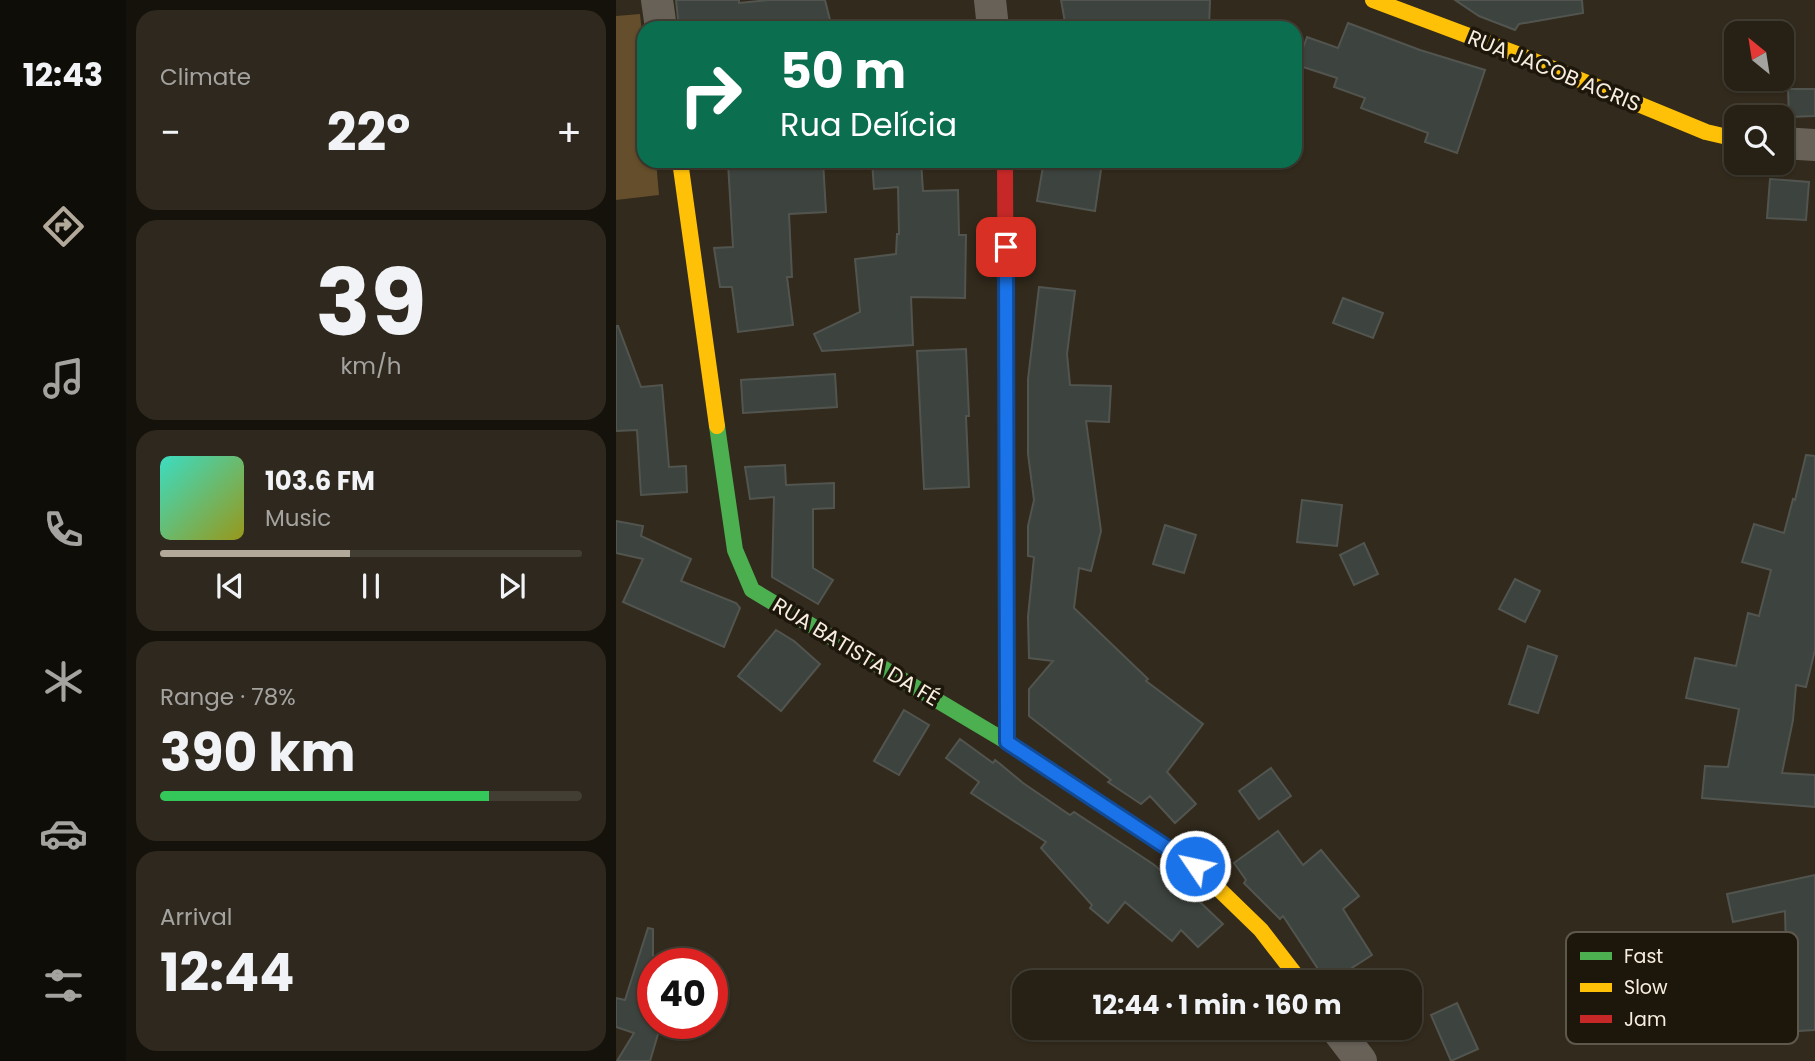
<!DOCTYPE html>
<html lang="en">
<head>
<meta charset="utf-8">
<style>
	:root { --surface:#262015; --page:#2e281e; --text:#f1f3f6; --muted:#a4a3a0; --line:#423e34; --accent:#b3a99b }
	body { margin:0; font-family:Poppins,sans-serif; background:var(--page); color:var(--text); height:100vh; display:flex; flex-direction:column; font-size:26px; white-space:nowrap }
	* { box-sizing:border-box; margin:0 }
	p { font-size:23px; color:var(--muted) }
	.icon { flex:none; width:38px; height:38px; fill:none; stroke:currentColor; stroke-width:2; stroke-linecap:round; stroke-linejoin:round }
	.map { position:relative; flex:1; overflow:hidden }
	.panel { display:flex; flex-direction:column; gap:10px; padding:10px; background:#15120c; width:490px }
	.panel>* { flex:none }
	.top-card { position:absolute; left:21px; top:21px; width:665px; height:147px; border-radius:21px; box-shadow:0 2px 5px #0004,0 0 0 2px var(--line); background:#0b6e4f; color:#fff; overflow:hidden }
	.needle { width:46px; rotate:330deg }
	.buttons { position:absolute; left:1108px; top:21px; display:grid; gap:14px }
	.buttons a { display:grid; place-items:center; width:70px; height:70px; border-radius:14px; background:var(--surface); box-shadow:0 2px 5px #0004,0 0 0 2px var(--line); font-size:35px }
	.speed { position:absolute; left:21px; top:948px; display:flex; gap:14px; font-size:35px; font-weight:700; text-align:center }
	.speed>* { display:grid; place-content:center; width:91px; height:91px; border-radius:50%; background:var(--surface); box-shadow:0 2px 5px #0004,0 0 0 2px var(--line); line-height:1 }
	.speed .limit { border:10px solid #d22; background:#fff; color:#111 }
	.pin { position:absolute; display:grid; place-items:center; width:60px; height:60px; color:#fff; margin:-30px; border-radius:14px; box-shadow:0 4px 10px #0006 }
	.me { position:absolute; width:77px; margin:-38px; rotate:304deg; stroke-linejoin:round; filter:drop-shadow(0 0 5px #0008) }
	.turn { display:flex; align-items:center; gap:24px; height:147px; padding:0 28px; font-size:32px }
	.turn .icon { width:91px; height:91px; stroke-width:2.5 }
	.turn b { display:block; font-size:49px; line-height:60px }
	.big { font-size:52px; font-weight:700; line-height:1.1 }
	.panel .tile { flex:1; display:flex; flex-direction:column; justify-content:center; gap:10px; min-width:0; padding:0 24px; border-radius:21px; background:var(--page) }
	.panel .dial { align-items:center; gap:0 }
	.dial b { font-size:91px; line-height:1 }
	.song { display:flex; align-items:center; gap:21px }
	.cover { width:84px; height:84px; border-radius:10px; background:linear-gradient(135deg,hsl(170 70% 55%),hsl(60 70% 35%)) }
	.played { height:7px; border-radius:4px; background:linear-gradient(90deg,var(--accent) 45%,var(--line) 45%) }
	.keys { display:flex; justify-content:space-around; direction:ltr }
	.heat { display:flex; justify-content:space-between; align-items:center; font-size:38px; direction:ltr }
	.charge { height:10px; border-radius:5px; background:linear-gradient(90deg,#34c759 78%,var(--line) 0) }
	.trip { position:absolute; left:396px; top:970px; width:410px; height:70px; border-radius:21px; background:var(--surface); box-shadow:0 2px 5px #0004,0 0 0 2px var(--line); font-weight:700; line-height:70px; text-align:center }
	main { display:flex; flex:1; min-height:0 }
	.dock { display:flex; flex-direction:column; width:126px; justify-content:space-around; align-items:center; background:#0f0d08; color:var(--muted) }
	.dock .icon { width:49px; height:49px }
	.dock .selected { color:var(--accent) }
	.dock b { font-size:32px; color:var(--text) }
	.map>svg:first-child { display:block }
	.park { fill:#644e2b }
	.building { fill:#3d433e; stroke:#52554f; stroke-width:2 }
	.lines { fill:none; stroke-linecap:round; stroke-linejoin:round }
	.street { stroke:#676158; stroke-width:32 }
	.fast { stroke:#4caf50; stroke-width:16 }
	.slow { stroke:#ffc107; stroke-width:16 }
	.jam { stroke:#c62828; stroke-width:16 }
	.route-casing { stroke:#114b97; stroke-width:18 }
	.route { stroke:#1a73e8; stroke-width:12 }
	.labels { text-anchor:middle; stroke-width:7; stroke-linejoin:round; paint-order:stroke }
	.street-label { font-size:21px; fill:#f8eedf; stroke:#1c160b }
	.key { fill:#1c160b; stroke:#5e574b; stroke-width:2 }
	.key-label { font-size:19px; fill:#f8eedf }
</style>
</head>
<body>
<main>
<nav class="dock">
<b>12:43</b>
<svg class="icon selected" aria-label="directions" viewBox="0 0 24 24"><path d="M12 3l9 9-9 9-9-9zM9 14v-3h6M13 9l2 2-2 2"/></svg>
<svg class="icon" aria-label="music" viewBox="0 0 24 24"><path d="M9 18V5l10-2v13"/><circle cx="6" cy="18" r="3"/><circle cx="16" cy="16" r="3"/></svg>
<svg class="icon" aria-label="phone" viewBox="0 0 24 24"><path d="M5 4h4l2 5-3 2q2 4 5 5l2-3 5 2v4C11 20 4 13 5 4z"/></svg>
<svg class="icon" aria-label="climate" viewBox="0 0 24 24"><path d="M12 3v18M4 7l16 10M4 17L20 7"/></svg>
<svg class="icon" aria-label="car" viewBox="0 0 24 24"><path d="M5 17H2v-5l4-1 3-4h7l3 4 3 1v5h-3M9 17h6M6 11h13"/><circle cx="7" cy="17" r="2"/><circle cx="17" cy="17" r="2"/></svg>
<svg class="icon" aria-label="filters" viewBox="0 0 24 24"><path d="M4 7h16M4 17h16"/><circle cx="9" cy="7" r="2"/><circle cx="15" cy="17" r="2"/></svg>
</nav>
<section class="panel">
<div class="tile"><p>Climate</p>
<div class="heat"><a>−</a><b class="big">22°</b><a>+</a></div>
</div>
<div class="tile dial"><b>39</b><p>km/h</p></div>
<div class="tile">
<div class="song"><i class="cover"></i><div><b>103.6 FM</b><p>Music</p></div></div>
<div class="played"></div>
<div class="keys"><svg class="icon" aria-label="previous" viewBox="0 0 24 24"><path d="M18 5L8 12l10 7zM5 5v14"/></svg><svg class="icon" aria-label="pause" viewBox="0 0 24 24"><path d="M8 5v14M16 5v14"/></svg><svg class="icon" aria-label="next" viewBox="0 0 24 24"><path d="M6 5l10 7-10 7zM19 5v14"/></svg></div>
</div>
<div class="tile"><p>Range · 78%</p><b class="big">390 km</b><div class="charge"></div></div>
<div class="tile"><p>Arrival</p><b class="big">12:44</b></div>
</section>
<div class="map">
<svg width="1199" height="1061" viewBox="0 0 1199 1061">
	<rect width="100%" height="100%" fill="#322a1c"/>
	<polygon class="park" points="24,14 28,53 28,161 40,161 43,195 0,200 0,16"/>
	<g class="building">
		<polygon points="60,0 123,0 123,3 152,0 209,0 216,28 63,28"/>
		<polygon points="445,0 594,0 593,28 450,28"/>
		<polygon points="839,0 966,0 967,13 903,24 899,30 863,16"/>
		<polygon points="732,23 804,50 869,70 841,153 809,142 812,133 745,108 749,98 718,87 721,78 681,65 691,37 722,48"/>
		<polygon points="1172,89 1199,89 1199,116 1173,117"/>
		<polygon points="136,161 207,161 210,212 173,214 176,277 171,277 177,325 122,332 116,287 104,287 98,248 117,247 112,163"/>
		<polygon points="256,161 305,161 307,191 342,190 343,235 350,235 349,298 295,297 297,345 206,351 198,334 244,312 239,259 280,254 281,234 283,234 282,187 258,189"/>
		<polygon points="428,161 486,163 479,211 421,201"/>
		<polygon points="1154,179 1193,182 1190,220 1151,218"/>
		<polygon points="423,287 459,291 451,354 454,385 495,386 493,422 470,421 485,531 475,571 463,568 458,608 532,679 530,681 587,724 551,772 580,804 559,823 534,796 525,804 492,782 495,780 413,716 413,689 437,661 413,658 412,617 418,557 412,556 412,526 418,500 412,454 412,379"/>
		<polygon points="727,298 767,313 757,338 717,323"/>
		<polygon points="0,326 2,326 25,387 46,385 53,467 70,466 71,492 25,495 21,430 0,431"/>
		<polygon points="350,349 353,416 350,416 353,487 308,489 301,351"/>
		<polygon points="219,374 221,407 127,413 125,380"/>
		<polygon points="1190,455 1199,456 1199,650 1190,687 1180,685 1177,720 1166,773 1199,775 1199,807 1086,798 1089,766 1112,767 1123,709 1070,698 1079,658 1120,666 1132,613 1143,616 1155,570 1126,562 1138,524 1168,533 1177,499 1179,500"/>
		<polygon points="169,465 170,485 218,483 218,508 197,509 197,568 217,580 202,604 156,577 158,497 134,499 129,467"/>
		<polygon points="686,500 726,505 721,546 681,542"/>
		<polygon points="0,521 27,526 25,536 75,559 65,581 120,603 124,608 108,647 7,602 27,559 0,553"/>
		<polygon points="549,525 580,535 568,573 537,564"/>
		<polygon points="748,543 762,574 738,585 724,555"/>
		<polygon points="899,579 924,591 909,622 883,609"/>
		<polygon points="160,630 178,641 204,664 165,711 122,676"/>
		<polygon points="912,646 941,656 922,713 893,704"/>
		<polygon points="288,710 313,725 283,775 258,761"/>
		<polygon points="344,739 377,763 379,760 383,763 407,783 454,815 458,812 537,864 585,903 607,924 582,947 565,930 556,941 509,902 492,923 474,908 476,905 425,848 430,842 355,793 363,782 330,758"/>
		<polygon points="655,768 675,796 643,819 623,791"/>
		<polygon points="662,831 687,865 705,850 743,896 727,909 756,955 714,982 708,982 702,969 667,916 664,919 628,883 630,880 618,863"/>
		<polygon points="1199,875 1199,1030 1132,1034 1132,991 1171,991 1169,911 1117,922 1111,894"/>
		<polygon points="32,928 37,929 37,1024 45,1024 34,1061 1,1061 18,1033 0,1027 0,998 9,1000"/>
		<polygon points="841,1003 862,1049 835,1061 815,1015"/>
	</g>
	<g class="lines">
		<g class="street">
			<polyline points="41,0 45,28"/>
			<polyline points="374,0 377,28"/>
			<polyline points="1166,143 1199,145"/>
			<polyline points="719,1027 745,1061"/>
		</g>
		<g class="fast">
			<polyline points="101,426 119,550 136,590 391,742 430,768"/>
			<polyline points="391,633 391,742"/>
		</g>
		<g class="slow">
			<polyline points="757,0 901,54 1090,132 1120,139"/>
			<polyline points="64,161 101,426"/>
			<polyline points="430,768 579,866 645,930 685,982"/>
		</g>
		<polyline class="jam" points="389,161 391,633"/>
	</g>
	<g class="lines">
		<g class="route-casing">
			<polyline id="route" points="390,247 391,742 579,866"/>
		</g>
		<use href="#route" class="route"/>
	</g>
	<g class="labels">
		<g class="street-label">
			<text transform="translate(938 71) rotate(22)" y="7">RUA JACOB ACRIS</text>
			<text transform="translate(240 652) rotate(31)" y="7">RUA BATISTA DA FÉ</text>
		</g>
	</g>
	<rect x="950" y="932" width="232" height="112" rx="10" class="key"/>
	<rect x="964" y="952" width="32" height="8" fill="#4caf50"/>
	<rect x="964" y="983" width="32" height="9" fill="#ffc107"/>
	<rect x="964" y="1015" width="32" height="8" fill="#c62828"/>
	<g class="key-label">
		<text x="1008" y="963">Fast</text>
		<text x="1008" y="994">Slow</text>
		<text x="1008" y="1026">Jam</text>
	</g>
</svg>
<div class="buttons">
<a><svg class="needle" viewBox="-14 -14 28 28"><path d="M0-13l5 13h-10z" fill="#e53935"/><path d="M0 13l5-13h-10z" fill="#a4a3a0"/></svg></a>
<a><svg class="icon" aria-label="search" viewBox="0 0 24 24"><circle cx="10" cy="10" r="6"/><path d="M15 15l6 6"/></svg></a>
</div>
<div class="speed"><div class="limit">40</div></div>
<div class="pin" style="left:390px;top:247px;background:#d93025"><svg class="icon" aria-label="arrive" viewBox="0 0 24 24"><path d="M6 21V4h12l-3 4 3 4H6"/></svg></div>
<svg class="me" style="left:579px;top:866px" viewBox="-20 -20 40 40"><circle r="17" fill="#1a73e8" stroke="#fff" stroke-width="3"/><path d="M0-11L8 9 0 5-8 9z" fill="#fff"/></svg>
<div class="trip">12:44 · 1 min · 160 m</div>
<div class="top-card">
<div class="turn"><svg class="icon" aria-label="right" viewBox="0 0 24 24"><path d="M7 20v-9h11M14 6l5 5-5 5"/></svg><div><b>50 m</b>Rua Delícia</div></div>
</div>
</div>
</main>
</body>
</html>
